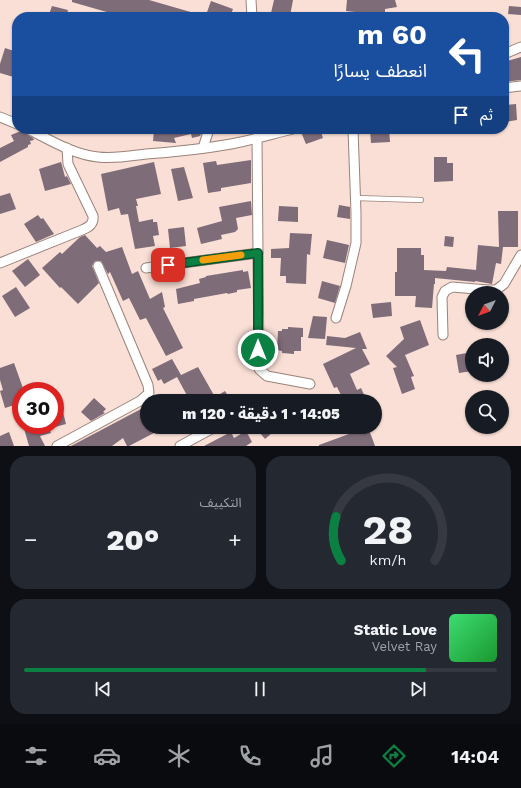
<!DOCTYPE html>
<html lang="ar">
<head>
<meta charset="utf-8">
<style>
	:root { --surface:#171b24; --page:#242831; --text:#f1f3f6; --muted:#9ea1a6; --line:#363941; --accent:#0b8043 }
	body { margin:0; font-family:"Work Sans","Noto Sans Arabic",sans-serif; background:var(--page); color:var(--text); direction:rtl; height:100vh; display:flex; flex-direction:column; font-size:15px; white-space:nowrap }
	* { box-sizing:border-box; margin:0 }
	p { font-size:13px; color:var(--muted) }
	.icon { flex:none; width:22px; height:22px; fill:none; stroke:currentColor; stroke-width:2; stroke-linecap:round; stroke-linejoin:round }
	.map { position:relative; height:446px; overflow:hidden; direction:ltr }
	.details { display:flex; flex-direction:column; gap:10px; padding:10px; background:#0d0f14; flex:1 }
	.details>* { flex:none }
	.top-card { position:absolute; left:12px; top:12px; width:497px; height:122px; border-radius:16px; box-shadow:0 1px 3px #0004; direction:rtl; background:#1a4fa0; color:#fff; overflow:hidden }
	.needle { width:26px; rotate:228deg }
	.controls { position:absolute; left:465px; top:286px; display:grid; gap:8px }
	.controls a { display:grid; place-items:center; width:44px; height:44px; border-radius:50%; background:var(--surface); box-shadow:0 1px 3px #0004; font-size:20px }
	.speed { position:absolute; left:12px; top:382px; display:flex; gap:8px; font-size:20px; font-weight:700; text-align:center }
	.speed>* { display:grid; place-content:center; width:52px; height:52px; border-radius:50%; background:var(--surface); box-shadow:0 1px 3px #0004; line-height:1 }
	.speed .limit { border:6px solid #d22; background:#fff; color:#111 }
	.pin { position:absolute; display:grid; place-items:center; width:34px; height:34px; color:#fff; margin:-17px; border-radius:8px; box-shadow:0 2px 6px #0006 }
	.me { position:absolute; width:44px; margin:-22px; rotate:0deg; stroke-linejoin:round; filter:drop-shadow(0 0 3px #0008) }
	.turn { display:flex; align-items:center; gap:14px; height:84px; padding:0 16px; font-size:18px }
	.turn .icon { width:52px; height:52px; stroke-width:2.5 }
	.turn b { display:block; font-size:28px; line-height:34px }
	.then { display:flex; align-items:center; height:38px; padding:0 16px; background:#0003; gap:8px; font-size:15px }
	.big { font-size:30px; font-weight:800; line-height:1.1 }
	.details .tile { flex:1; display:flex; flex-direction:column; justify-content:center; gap:6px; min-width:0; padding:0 14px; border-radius:16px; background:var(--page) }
	.details .dial { align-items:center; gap:0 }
	.dial svg { height:104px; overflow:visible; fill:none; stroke:var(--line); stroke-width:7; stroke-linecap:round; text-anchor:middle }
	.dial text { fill:var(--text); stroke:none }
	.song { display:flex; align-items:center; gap:12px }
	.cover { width:48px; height:48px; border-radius:6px; background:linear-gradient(135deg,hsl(140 70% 55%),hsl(130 70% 35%)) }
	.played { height:4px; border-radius:2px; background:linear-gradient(90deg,var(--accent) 85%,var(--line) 85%) }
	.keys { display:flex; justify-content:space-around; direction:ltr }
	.heat { display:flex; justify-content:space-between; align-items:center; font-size:22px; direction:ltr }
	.details .tiles { flex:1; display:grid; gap:10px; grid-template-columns:1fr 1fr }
	.tile:last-child { grid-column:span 2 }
	.trip { position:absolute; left:140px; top:394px; width:242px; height:40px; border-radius:20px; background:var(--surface); box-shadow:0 1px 3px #0004; font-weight:800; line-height:40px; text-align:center; direction:rtl }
	.menu { display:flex; height:64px; justify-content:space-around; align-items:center; background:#090b0e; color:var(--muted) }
	.menu .icon { width:28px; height:28px }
	.menu .selected { color:var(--accent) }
	.menu b { font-size:18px; color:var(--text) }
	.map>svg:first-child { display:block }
	.building { fill:#7f6c79 }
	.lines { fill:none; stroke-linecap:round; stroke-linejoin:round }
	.service-casing { stroke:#9a837a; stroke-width:6 }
	.minor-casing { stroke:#9a837a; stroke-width:11 }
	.service { stroke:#fff; stroke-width:4.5 }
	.minor { stroke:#fff; stroke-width:9 }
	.route-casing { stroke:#07532c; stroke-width:10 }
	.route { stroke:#0b8043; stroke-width:7 }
	.slow { stroke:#f59e0b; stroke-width:7 }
</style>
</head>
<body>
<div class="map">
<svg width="521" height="446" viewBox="0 0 521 446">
	<rect width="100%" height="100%" fill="#f9dfd5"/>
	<g class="building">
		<polygon points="72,0 149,0 201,15 200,17 124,17 72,2"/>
		<polygon points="274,0 293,0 290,16 271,13"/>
		<polygon points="347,0 395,0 397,7 385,9 385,12 373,14 346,11"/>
		<polygon points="211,1 233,9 230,17 211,17 206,15"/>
		<polygon points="52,6 68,10 66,17 48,17"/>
		<polygon points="509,6 521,7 521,15 508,14"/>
		<polygon points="5,48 17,52 17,78 0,73 0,64"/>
		<polygon points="521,57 521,80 504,82 504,62"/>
		<polygon points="516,104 517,120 504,122 504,105"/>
		<polygon points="163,129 200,129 201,134 200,136 192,138 191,134 174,138 176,143 153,141 154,131 161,131"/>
		<polygon points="309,129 320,129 323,138 306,144 301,132"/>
		<polygon points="370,129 389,129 390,142 371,143"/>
		<polygon points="21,131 33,138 34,140 30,141 31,144 28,145 28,147 0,162 0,148 14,141 11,135"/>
		<polygon points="434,157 447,157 447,163 453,163 453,181 434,182"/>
		<polygon points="251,160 251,183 221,188 221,191 208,193 203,163 216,161 217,165"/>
		<polygon points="61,162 65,177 67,176 71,184 45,191 39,169"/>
		<polygon points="154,162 161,194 136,199 138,206 136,206 139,222 153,219 153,222 157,222 159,235 153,236 155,246 135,249 128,214 121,215 119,208 108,211 101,174"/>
		<polygon points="184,167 193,198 178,201 171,169"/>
		<polygon points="10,193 16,209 0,214 0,196"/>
		<polygon points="251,201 252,215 236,218 238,229 235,232 221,235 222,239 201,244 197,228 222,221 219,207"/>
		<polygon points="339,205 350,207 350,219 337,217"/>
		<polygon points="279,206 298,207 298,222 278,221"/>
		<polygon points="498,211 518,211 518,247 503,247 501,264 496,263 492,284 475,281 475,282 435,278 435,284 434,284 432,308 415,307 416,296 395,296 395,272 397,272 397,248 421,248 421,255 424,255 424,270 446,271 447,267 476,270 478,245 499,247"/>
		<polygon points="38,215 41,219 43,218 54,234 36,242 24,224"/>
		<polygon points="184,227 186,246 170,248 168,229"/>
		<polygon points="290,233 312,234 310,255 307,254 306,284 286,283 286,276 280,276 281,258 271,258 271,249 289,248"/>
		<polygon points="85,235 97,248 100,246 106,252 122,247 132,274 138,271 150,299 162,292 165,307 163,308 183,348 166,356 146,318 140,320 129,298 123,301 110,272 108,274 101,261 95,261 92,266 99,283 78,304 61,287 60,288 42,268 60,252 62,254 80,237"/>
		<polygon points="445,236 454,237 453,247 444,246"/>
		<polygon points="327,240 349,245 345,263 323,258"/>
		<polygon points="28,259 40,275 25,287 12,271"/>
		<polygon points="243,270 243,272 248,271 251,288 237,290 237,292 228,294 227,293 194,299 194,301 178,304 176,289 200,283 199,279 206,277 206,276"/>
		<polygon points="322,281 340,286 335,303 318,298"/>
		<polygon points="16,287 30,308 15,317 2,296"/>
		<polygon points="391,302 392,316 373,318 371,304"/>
		<polygon points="313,316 327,317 325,339 308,338"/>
		<polygon points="420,320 429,345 405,355 414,376 411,377 415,389 402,394 393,368 397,367 386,356 404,339 400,327"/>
		<polygon points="288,327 303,328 303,337 301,337 301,351 294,351 294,354 282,353 282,351 277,350 278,331 282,331 282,329 288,329"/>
		<polygon points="360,332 367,349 362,349 370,364 350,374 357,390 361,388 367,401 344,401 337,387 334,388 323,364 356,348 326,345 327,336 345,338"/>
		<polygon points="472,352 472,371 459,373 456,355"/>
		<polygon points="172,359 181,375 198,367 215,397 225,391 231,401 190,401 177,377 164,384 161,379 158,381 152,369"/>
		<polygon points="14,363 24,391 21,391 21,403 5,408 0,391 3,390 0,380 0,368"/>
		<polygon points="94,398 106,409 103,412 105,413 91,421 81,412"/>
		<polygon points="62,408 66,424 55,427 55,410"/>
		<polygon points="141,409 147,420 147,427 151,427 154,433 129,446 127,446 123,438 112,446 71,446"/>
		<polygon points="23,425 48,425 51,433 40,436 45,446 29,446"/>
		<polygon points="267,427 279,427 265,439 260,433"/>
		<polygon points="368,427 375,446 319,446 319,445"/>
		<polygon points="246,431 252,442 246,446 204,446 231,432 234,438"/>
		<polygon points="9,432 14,446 0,446 0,436"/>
	</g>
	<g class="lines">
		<g class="service-casing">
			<polyline id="service" points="356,198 421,200"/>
		</g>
		<g class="minor-casing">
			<g id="minor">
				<polyline points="251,0 252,17"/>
				<polyline points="504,54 521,47"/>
				<polyline points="504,88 521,86"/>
				<polyline points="0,117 17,124"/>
				<path d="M28 129C50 140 72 154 98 157 114 159 130 156 146 154 174 152 203 149 231 144 252 140 272 134 293 129"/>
				<polyline points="257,138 259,369 267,376 310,384"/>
				<polyline points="203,148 209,129"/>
				<path d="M0 263 82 230C89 227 94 224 93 216L68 164 67 148"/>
				<polyline points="146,268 258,253"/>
				<polyline points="336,318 346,286 356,243 356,213 353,129"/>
				<polyline points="443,335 442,297 445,291 452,287 488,290 496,290 504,284 521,255"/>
				<polyline points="57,446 140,401 149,393 148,385 98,266"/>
				<polyline points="180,446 215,427"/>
			</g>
		</g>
		<use href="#service" class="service"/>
		<use href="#minor" class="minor"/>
	</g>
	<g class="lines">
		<g class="route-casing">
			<polyline id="route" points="168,265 258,253 258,350"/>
		</g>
		<use href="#route" class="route"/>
		<polyline class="slow" points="203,260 241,255"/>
	</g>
</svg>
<div class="controls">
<a><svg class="needle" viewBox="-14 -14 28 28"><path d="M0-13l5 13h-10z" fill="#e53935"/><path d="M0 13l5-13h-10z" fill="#9ea1a6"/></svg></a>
<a><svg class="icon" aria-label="sound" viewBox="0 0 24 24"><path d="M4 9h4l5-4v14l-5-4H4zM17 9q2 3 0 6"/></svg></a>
<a><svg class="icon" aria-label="search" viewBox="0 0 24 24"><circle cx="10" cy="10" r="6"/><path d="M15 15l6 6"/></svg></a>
</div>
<div class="speed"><div class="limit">30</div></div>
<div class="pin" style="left:168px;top:265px;background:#d93025"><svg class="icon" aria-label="arrive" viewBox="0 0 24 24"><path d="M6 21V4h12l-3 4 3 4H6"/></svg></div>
<svg class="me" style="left:258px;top:350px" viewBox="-20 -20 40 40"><circle r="17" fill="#0b8043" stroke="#fff" stroke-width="3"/><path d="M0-11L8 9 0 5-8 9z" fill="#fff"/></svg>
<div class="trip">14:05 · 1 دقيقة · 120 m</div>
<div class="top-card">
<div class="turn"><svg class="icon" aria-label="left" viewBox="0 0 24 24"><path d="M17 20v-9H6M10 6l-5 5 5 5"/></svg><div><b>60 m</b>انعطف يسارًا</div></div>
<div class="then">ثم<svg class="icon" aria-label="arrive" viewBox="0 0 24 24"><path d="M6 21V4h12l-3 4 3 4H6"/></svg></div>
</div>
</div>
<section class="details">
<div class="tiles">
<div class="tile dial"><svg viewBox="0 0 100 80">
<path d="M14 69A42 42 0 1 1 86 69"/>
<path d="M14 69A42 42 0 0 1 10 35" stroke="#0b8043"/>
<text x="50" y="56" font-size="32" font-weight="700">28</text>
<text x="50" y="72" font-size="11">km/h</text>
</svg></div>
<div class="tile"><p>التكييف</p>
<div class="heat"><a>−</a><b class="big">20°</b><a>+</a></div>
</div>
<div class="tile">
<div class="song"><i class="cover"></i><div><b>Static Love</b><p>Velvet Ray</p></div></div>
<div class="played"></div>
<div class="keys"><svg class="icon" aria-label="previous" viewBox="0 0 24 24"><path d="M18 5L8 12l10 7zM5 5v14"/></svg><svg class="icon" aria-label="pause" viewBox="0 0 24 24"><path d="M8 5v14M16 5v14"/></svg><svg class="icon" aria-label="next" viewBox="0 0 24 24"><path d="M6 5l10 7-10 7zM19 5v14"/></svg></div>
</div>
</div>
</section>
<nav class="menu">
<b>14:04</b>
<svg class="icon selected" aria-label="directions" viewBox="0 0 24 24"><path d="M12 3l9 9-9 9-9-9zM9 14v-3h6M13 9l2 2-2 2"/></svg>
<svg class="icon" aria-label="music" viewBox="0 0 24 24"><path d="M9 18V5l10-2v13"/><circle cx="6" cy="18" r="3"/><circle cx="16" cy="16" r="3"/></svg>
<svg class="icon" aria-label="phone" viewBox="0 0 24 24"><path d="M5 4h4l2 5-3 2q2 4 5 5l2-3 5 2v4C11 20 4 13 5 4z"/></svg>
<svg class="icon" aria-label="climate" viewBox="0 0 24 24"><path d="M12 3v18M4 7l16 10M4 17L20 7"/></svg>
<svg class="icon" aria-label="car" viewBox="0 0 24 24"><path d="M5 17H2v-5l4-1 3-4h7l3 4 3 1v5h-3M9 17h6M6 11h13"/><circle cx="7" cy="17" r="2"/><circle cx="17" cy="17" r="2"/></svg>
<svg class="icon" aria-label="filters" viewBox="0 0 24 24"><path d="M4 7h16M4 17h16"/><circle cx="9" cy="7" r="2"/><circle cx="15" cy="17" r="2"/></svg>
</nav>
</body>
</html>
